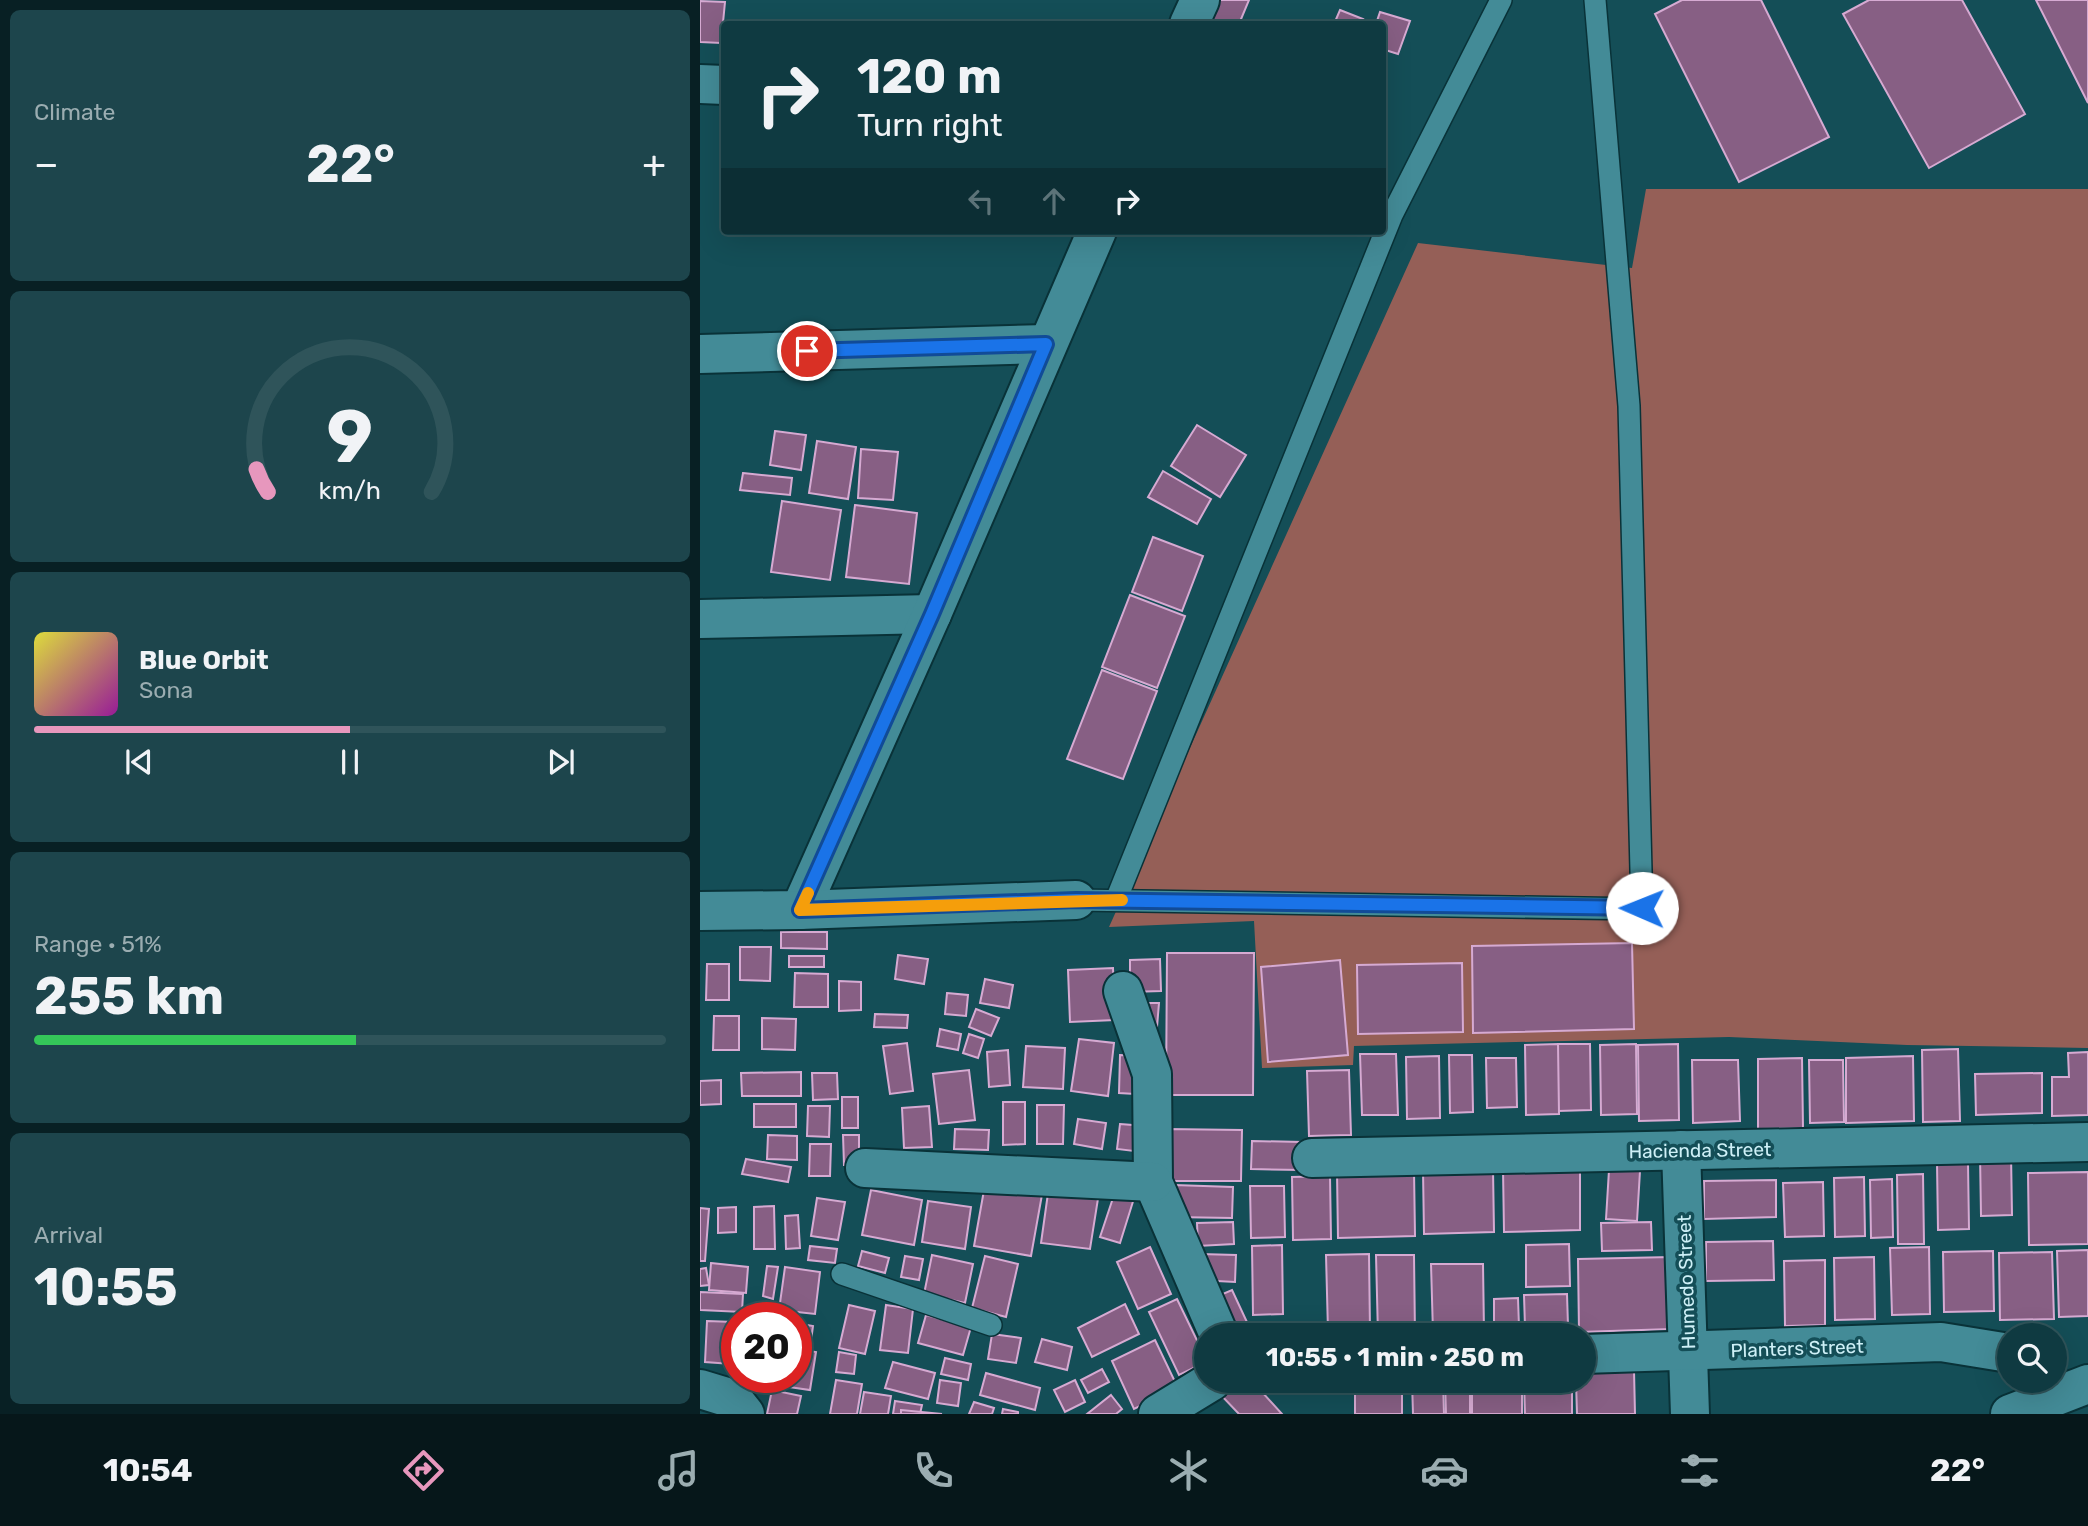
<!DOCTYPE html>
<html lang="en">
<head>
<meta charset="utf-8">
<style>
	:root { --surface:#0f3a41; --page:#1d454c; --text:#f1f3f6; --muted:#9badb1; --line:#2f545a; --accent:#e797bd }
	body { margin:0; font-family:Rubik,sans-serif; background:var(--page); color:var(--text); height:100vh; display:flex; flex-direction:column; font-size:26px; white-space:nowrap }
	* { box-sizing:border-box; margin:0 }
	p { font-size:23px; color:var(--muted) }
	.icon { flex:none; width:38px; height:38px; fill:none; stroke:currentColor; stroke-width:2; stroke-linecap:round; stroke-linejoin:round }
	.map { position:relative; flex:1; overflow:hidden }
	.side { display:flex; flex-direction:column; gap:10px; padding:10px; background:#082024; width:700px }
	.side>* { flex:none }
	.hud { position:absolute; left:21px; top:21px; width:665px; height:214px; border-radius:7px; box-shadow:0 7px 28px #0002,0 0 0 2px var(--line); background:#0f3a41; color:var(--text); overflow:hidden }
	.controls { position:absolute; left:1297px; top:1323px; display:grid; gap:14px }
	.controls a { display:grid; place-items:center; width:70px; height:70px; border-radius:50%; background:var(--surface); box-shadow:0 7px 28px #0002,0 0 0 2px var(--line); font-size:35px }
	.speed { position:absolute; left:21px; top:1302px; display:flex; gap:14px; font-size:35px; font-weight:700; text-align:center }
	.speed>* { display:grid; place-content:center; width:91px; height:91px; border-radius:50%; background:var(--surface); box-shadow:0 7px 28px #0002,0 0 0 2px var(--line); line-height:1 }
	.speed .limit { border:10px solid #d22; background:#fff; color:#111 }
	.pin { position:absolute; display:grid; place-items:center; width:60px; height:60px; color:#fff; margin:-30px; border:4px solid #fff; border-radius:50%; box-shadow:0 2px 7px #0007 }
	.me { position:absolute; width:77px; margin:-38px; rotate:271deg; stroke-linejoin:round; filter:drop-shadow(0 0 5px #0008) }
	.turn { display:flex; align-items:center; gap:24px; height:147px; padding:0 21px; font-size:32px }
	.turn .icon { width:91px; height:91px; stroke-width:2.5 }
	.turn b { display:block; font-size:49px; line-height:60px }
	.lanes { display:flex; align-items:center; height:66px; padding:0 21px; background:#0003; justify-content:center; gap:35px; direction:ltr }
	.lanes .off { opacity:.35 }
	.big { font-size:52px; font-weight:700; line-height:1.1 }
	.side .widget { flex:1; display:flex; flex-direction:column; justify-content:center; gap:10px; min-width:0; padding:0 24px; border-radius:10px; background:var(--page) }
	.side .dial { align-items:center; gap:0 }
	.dial svg { height:182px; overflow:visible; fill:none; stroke:var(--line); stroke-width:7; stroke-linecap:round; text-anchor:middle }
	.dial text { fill:var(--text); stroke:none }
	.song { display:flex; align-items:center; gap:21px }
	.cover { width:84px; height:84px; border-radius:10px; background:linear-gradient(135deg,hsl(60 70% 55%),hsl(300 70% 35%)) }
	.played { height:7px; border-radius:4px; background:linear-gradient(90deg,var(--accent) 50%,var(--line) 50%) }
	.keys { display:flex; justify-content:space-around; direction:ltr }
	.heat { display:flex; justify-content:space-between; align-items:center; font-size:38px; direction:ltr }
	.charge { height:10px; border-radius:5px; background:linear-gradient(90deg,#34c759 51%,var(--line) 0) }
	.trip { position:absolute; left:494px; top:1323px; width:402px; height:70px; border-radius:35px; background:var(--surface); box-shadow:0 7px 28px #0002,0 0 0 2px var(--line); font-weight:700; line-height:70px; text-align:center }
	.menu { display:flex; height:112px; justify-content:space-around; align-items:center; background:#06171a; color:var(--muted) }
	.menu .icon { width:49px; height:49px }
	.menu .active { color:var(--accent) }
	.menu b { font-size:32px; color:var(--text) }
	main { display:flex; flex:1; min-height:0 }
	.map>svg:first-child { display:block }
	.green { fill:#955f57 }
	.building { fill:#875f84; stroke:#d6aad2; stroke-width:2 }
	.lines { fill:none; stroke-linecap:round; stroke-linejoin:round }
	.lane-casing { stroke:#093238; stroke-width:24 }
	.street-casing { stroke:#093238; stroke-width:42 }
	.lane { stroke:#438b97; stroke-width:21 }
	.street { stroke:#438b97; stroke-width:38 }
	.route-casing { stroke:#114b97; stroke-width:18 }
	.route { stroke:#1a73e8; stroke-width:12 }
	.slow { stroke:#f59e0b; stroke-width:12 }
	.labels { text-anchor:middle; stroke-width:7; stroke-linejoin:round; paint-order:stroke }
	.street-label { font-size:19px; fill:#cef0f7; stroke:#144e57 }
</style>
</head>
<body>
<main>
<section class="side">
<div class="widget"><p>Climate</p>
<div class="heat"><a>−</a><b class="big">22°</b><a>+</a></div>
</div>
<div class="widget dial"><svg viewBox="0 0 100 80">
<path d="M14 69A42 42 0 1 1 86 69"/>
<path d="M14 69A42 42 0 0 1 9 59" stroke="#e797bd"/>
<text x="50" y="56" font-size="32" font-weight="700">9</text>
<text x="50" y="72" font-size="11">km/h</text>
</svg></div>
<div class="widget">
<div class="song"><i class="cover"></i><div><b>Blue Orbit</b><p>Sona</p></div></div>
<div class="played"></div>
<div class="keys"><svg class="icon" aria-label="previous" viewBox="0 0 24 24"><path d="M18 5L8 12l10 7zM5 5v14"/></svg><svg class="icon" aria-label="pause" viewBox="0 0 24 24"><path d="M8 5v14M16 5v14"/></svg><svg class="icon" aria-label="next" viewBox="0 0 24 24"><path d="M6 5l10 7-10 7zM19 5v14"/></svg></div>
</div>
<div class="widget"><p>Range · 51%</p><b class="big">255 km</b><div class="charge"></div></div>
<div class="widget"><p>Arrival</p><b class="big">10:55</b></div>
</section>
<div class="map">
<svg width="1388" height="1414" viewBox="0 0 1388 1414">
	<rect width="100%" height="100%" fill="#144e57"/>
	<polygon class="green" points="946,189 1388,189 1388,1048 1207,1045 1029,1037 654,1046 653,1065 562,1068 554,921 409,927 718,243 932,268"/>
	<g class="building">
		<polygon points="515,0 549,0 539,24 505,24"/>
		<polygon points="982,0 1061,0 1129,137 1039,182 955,14"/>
		<polygon points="1169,0 1262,0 1325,114 1229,168 1143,14"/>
		<polygon points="1336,0 1388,0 1388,103"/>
		<polygon points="0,1 25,2 21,43 0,42"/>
		<polygon points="640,10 663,19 660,24 634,24"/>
		<polygon points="680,12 710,21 698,54 682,49 682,24 676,24"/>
		<polygon points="497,425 546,455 520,497 471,466"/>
		<polygon points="75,431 106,435 101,470 70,465"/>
		<polygon points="117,441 156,447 148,499 109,493"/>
		<polygon points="161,449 198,452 193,500 158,498"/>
		<polygon points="463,471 511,499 497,524 448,497"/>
		<polygon points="43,473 92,478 90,495 40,490"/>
		<polygon points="82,501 141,510 130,580 71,572"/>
		<polygon points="155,505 217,513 209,584 146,577"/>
		<polygon points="453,537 503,556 482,611 432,592"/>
		<polygon points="430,595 485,616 457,688 402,667"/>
		<polygon points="402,670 457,691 423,779 367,759"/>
		<polygon points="81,932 127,932 127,949 81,948"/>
		<polygon points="932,943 934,1029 773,1033 772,946"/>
		<polygon points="40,947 71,947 70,981 40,980"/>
		<polygon points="467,953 554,953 553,1095 466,1095"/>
		<polygon points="198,955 228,959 224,984 195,979"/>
		<rect x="89" y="956" width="35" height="11"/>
		<polygon points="460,959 461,991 430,992 430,960"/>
		<polygon points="640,960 648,1055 568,1062 561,967"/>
		<polygon points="762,963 763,1032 658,1034 657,965"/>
		<polygon points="7,964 29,964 29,1000 6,1000"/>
		<polygon points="413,968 415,1020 370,1022 368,970"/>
		<polygon points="95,973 128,974 128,1007 94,1007"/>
		<polygon points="285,979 313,985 309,1008 280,1003"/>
		<polygon points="139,981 161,982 161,1010 139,1011"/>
		<polygon points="247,993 268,995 266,1016 245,1014"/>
		<polygon points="445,1003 459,1003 456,1039"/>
		<polygon points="276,1009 299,1018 291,1036 269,1027"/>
		<polygon points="175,1014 208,1015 207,1028 174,1027"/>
		<polygon points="14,1016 39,1016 39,1050 13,1050"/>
		<polygon points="62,1018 96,1019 95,1050 62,1049"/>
		<polygon points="240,1029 261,1034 258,1050 237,1046"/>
		<polygon points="269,1034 284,1039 278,1058 263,1053"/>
		<polygon points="379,1039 414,1043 408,1096 371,1091"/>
		<polygon points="207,1043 213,1091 190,1094 183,1046"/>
		<polygon points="858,1044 890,1044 891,1110 858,1111"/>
		<polygon points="858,1044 859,1114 826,1115 825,1045"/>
		<polygon points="936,1044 937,1114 901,1115 900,1045"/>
		<polygon points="978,1044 979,1120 939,1121 938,1045"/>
		<polygon points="326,1046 365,1048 363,1089 323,1087"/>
		<polygon points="1258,1049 1260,1121 1223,1122 1222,1050"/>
		<polygon points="308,1050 310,1085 289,1087 287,1052"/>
		<polygon points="1388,1052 1388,1115 1352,1116 1352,1077 1369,1077 1368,1053"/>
		<polygon points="660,1054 696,1054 698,1115 662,1115"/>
		<polygon points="420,1055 436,1056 435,1094 419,1093"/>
		<polygon points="749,1055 772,1055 773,1112 750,1113"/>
		<polygon points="739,1056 740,1118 707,1119 706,1057"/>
		<polygon points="1213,1056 1214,1121 1146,1123 1146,1058"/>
		<polygon points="786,1058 816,1058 817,1107 787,1108"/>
		<polygon points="1102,1058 1103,1128 1058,1129 1058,1059"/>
		<polygon points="992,1060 1038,1060 1040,1121 993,1123"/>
		<polygon points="1109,1060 1143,1060 1144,1122 1110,1123"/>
		<polygon points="269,1070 275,1120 239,1124 233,1074"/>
		<polygon points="649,1070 651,1135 609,1136 607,1071"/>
		<polygon points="101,1072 101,1096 42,1096 41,1073"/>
		<polygon points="112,1073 137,1073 138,1099 113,1100"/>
		<polygon points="1342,1073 1342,1113 1276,1115 1275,1074"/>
		<polygon points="21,1080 21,1104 0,1105 0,1081"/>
		<rect x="142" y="1097" width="16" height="31"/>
		<polygon points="303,1102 325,1102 325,1144 303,1145"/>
		<rect x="54" y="1104" width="42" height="23"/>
		<polygon points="337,1105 364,1105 363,1144 337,1144"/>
		<polygon points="108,1106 130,1106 129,1137 107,1136"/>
		<polygon points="229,1106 232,1147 204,1148 202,1108"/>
		<polygon points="378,1119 406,1123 402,1149 374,1144"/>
		<polygon points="420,1124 445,1126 442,1152 417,1149"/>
		<polygon points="255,1129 289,1130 288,1150 254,1149"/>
		<polygon points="466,1129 542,1130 541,1181 466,1181"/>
		<polygon points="68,1135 97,1136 97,1160 67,1159"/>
		<polygon points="143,1135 159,1135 159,1165 144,1165"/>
		<polygon points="552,1141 602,1142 601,1170 551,1169"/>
		<polygon points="110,1144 131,1144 130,1176 109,1176"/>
		<polygon points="1311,1153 1312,1215 1281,1216 1280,1154"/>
		<polygon points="46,1159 91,1167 88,1182 42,1174"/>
		<polygon points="1237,1163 1268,1163 1269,1229 1238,1230"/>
		<polygon points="880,1167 880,1230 804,1232 803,1169"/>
		<polygon points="793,1169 794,1232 724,1234 723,1170"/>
		<polygon points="714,1170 715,1236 638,1238 637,1172"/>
		<polygon points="909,1170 940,1171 937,1221 906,1219"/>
		<polygon points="1388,1172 1388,1244 1329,1245 1328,1173"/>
		<polygon points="1223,1174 1224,1244 1198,1244 1197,1175"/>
		<polygon points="630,1176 631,1239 593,1240 592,1177"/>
		<polygon points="1164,1177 1165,1236 1135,1237 1134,1178"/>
		<polygon points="286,1179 343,1189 331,1256 274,1246"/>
		<polygon points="350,1179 400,1186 390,1249 341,1243"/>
		<polygon points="1192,1179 1193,1237 1171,1238 1170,1180"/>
		<polygon points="1076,1180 1076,1217 1004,1219 1004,1181"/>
		<polygon points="1123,1182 1124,1236 1085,1237 1083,1183"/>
		<polygon points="474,1185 533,1187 532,1218 473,1217"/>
		<polygon points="417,1186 436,1192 420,1243 400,1237"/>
		<polygon points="550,1186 584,1186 585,1237 551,1238"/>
		<polygon points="171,1190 222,1200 214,1245 162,1235"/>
		<polygon points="117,1198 145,1202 138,1240 111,1236"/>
		<polygon points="228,1201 271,1207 265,1249 222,1242"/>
		<polygon points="74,1206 75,1249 54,1249 54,1207"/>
		<polygon points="36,1207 36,1232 18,1233 18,1208"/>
		<polygon points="0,1208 9,1209 5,1261 0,1261"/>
		<polygon points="98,1215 100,1248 86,1249 85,1216"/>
		<polygon points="533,1222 534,1244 498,1246 497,1223"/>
		<polygon points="951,1222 952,1250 902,1251 901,1223"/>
		<polygon points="1073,1241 1074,1280 1006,1281 1006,1242"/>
		<polygon points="869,1244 870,1286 826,1287 826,1245"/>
		<polygon points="582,1245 583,1314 553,1315 552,1246"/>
		<polygon points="110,1246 137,1249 135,1263 108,1260"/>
		<polygon points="450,1247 471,1294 438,1309 417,1262"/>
		<polygon points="1229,1247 1230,1314 1192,1315 1190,1248"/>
		<polygon points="1388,1250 1388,1316 1359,1317 1357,1251"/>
		<polygon points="162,1251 189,1258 185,1273 158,1266"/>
		<polygon points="1293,1251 1294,1311 1244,1312 1243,1252"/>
		<polygon points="1352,1252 1354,1319 1300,1320 1299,1253"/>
		<polygon points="500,1254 536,1255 535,1282 498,1280"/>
		<polygon points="669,1254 670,1330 628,1331 626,1255"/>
		<polygon points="232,1255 273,1264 265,1303 224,1294"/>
		<polygon points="676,1255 714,1255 715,1335 678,1335"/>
		<polygon points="205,1256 223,1259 219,1280 201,1277"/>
		<polygon points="285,1256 318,1264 306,1317 272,1308"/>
		<polygon points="971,1257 972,1329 879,1332 878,1259"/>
		<polygon points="1174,1257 1175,1319 1135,1320 1134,1258"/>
		<polygon points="1125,1260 1125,1325 1085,1326 1084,1261"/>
		<polygon points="11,1263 48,1267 46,1293 9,1290"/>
		<polygon points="731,1264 783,1264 784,1331 733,1333"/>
		<polygon points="67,1266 78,1267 73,1299 63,1296"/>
		<polygon points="85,1267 120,1272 115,1314 79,1310"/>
		<polygon points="6,1268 9,1285 0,1286 0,1269"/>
		<polygon points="532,1290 553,1335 528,1335 511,1299"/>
		<polygon points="0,1292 43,1294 42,1312 0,1310"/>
		<polygon points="867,1294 868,1326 825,1327 824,1295"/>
		<polygon points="818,1298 819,1327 794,1328 794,1299"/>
		<polygon points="477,1299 506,1359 506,1362 479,1375 449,1312"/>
		<polygon points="425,1304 439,1334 392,1357 378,1328"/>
		<polygon points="149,1305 175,1311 165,1354 139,1348"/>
		<polygon points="186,1305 213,1309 208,1353 180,1350"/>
		<polygon points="52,1311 82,1316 82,1318 51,1318"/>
		<polygon points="226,1315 271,1327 263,1355 218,1343"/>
		<polygon points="7,1321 34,1322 31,1364 5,1362"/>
		<polygon points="96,1323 113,1326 111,1341 96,1338"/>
		<polygon points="292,1334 321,1338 316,1363 288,1359"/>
		<polygon points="342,1339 372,1347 367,1370 335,1362"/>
		<polygon points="455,1340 478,1388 434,1409 412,1361"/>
		<polygon points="96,1349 116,1352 110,1390 68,1384 70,1377 96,1377"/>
		<polygon points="139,1352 156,1355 154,1374 136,1372"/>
		<polygon points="245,1358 271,1364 268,1380 241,1374"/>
		<polygon points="193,1362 235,1373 228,1399 185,1388"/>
		<polygon points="402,1369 409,1382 388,1393 381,1380"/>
		<polygon points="934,1370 935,1414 877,1414 876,1381 884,1381 884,1371"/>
		<polygon points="286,1373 340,1388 335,1410 280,1395"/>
		<polygon points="45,1377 62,1377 58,1392 42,1387"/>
		<polygon points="136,1380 162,1384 157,1414 130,1414"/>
		<polygon points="240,1380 261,1383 258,1406 237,1403"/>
		<polygon points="375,1380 385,1402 365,1412 354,1390"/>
		<polygon points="532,1381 552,1381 582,1414 539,1414 519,1393"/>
		<polygon points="712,1381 743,1381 744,1414 713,1414"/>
		<polygon points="745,1381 770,1381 770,1414 746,1414"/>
		<rect x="772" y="1381" width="50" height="33"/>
		<polygon points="824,1381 872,1381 872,1414 825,1414"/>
		<polygon points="702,1384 702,1414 655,1414 655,1386"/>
		<polygon points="72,1390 101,1396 97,1414 67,1414"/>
		<polygon points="164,1392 191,1396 188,1414 160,1414"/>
		<polygon points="411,1395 422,1409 416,1414 387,1414"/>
		<polygon points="195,1401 222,1405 220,1414 193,1414"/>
		<polygon points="274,1402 294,1408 292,1414 269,1414"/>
		<polygon points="303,1409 318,1412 318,1414 302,1414"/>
		<polygon points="201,1410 242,1414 201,1414"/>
	</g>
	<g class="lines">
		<g class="lane-casing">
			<g id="lane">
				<polyline points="376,900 942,909 929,406 895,0"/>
				<polyline points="416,900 692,215 801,0"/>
				<polyline points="142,1274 291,1325"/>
			</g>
		</g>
		<g class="street-casing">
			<g id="street">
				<polyline points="489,24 500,0"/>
				<polyline points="0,84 24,85"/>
				<polyline points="0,354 346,344"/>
				<polyline points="0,619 232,614"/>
				<polyline points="100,910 232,614 397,231"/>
				<polyline points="0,911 100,910 376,900"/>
				<polyline points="423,991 452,1074 453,1182 519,1335"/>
				<polyline points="981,1150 990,1414"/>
				<polyline points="612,1158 1388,1142"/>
				<polyline points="165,1168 453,1182"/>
				<polyline points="884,1354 1241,1342 1309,1353"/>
				<polyline points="0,1389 33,1399 45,1414"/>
				<polyline points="458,1414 512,1381"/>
				<polyline points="1310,1414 1388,1384"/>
			</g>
		</g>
		<use href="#lane" class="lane"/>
		<use href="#street" class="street"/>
	</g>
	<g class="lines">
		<g class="route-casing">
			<polyline id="route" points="107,351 346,344 232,614 100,910 376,900 942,908"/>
		</g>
		<use href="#route" class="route"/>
		<polyline class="slow" points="108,893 100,910 422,900"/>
	</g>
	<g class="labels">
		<g class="street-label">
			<text transform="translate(1000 1150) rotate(-1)" y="7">Hacienda Street</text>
			<text transform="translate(986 1282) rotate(-92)" y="7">Humedo Street</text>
			<text transform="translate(1097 1348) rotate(-2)" y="7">Planters Street</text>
		</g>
	</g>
</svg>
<div class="controls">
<a><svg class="icon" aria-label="search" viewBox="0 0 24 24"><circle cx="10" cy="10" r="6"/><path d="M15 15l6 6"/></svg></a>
</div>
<div class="speed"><div class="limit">20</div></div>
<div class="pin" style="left:107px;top:351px;background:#d93025"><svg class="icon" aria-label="arrive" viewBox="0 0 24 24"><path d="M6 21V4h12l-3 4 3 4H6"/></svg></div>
<svg class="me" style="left:942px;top:908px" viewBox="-20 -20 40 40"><circle r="19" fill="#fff"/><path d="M0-13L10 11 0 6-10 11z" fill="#1a73e8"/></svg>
<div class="trip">10:55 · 1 min · 250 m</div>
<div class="hud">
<div class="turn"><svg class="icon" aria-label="right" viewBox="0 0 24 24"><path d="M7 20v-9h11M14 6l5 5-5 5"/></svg><div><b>120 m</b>Turn right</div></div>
<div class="lanes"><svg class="icon off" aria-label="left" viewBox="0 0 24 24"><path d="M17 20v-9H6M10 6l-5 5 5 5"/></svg><svg class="icon off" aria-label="ahead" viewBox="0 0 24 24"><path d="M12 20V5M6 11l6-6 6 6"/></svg><svg class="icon" aria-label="right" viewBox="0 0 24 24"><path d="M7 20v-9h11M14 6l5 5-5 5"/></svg></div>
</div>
</div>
</main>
<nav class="menu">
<b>10:54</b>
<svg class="icon active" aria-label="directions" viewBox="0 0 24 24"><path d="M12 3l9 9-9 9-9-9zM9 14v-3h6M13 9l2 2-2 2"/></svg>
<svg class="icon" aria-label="music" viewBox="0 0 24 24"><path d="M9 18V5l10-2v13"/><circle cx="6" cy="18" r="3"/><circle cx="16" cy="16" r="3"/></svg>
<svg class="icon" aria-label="phone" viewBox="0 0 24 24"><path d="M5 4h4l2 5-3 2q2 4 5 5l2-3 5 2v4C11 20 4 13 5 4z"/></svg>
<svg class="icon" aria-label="climate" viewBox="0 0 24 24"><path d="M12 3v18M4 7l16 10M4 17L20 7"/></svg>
<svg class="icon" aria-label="car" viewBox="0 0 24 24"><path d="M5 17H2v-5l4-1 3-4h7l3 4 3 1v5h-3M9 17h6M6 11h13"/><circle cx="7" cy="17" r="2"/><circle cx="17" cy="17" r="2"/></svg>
<svg class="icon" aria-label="filters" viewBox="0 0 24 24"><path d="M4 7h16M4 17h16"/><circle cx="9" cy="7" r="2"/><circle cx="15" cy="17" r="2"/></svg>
<b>22°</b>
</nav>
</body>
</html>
